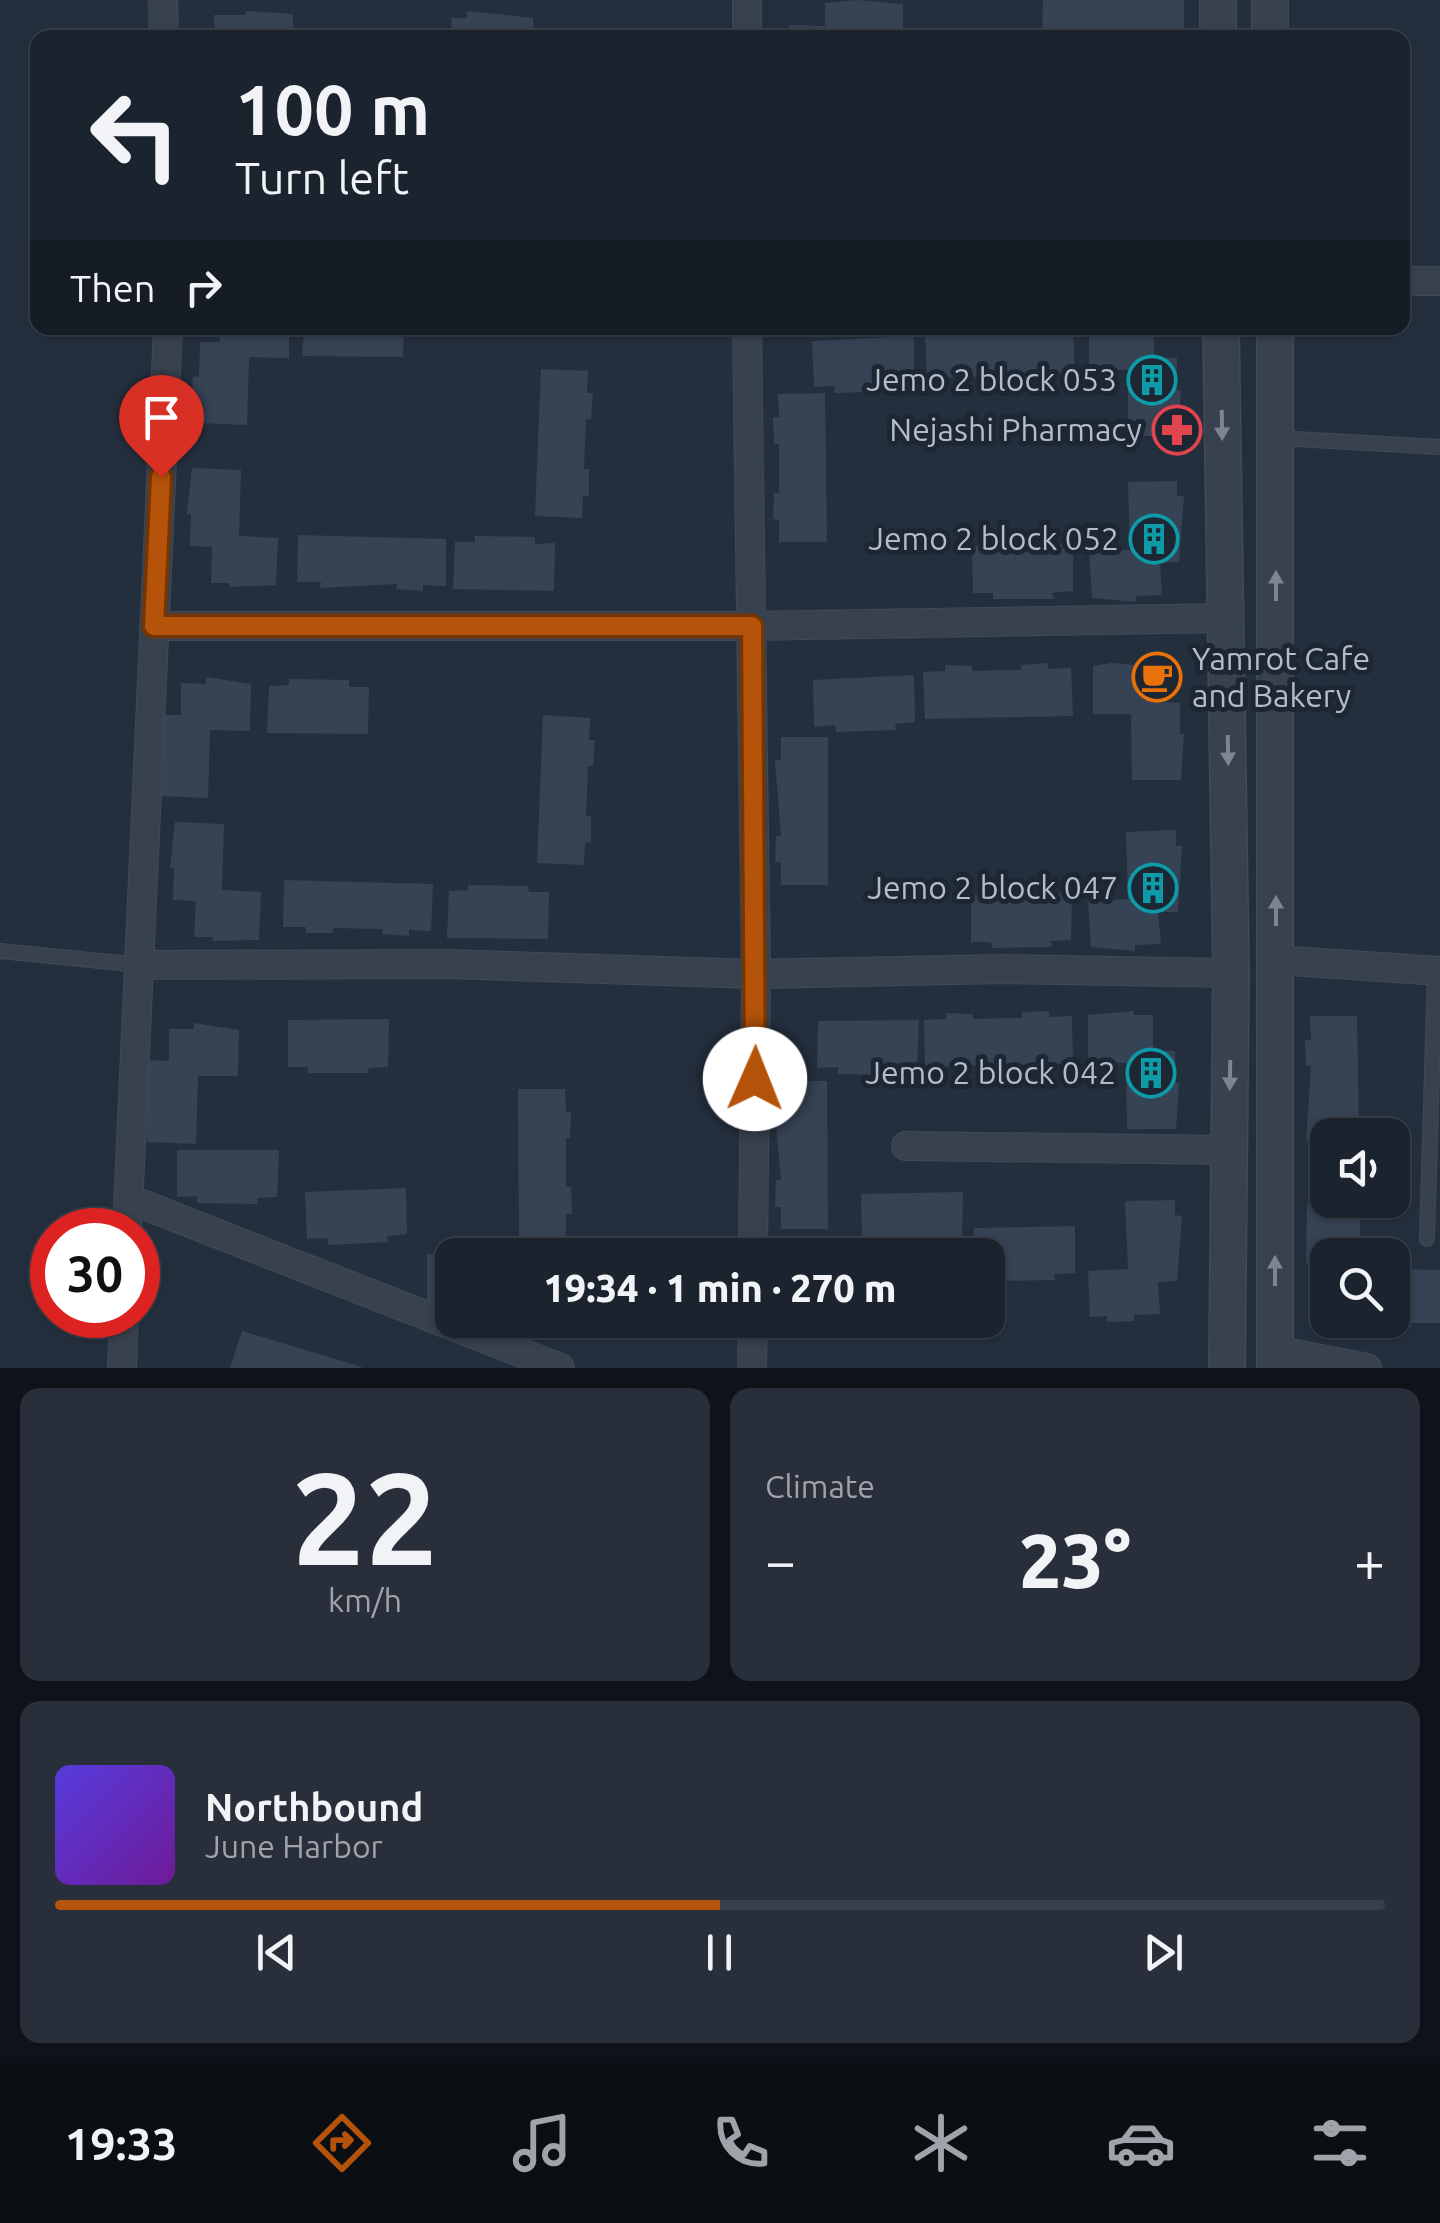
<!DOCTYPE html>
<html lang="en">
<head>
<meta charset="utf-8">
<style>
	:root { --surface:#1b232e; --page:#282f3a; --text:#f1f3f6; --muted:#a0a4aa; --line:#39404a; --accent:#b45309 }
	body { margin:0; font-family:Ubuntu,sans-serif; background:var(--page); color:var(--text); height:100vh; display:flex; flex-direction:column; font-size:38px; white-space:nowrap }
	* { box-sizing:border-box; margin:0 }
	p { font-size:32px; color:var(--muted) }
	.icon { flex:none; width:55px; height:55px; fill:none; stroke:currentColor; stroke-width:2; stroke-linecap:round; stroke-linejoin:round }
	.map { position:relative; height:1368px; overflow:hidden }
	.side { display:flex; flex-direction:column; gap:20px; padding:20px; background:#0f1319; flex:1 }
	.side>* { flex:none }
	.banner { position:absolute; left:30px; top:30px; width:1380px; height:305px; border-radius:20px; box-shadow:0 2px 8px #0004,0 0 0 2px var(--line); background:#1b232e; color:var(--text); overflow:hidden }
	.tools { position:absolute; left:1310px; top:1118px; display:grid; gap:20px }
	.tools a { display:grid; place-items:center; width:100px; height:100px; border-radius:20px; background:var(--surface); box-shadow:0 2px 8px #0004,0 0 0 2px var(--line); font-size:50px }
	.speed { position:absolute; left:30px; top:1208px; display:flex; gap:20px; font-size:50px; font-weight:700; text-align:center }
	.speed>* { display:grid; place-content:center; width:130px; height:130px; border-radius:50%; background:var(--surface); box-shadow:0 2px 8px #0004,0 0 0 2px var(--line); line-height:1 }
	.speed .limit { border:15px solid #d22; background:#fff; color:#111 }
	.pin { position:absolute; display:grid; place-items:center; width:85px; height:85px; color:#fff; margin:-102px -42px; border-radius:50% 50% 50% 0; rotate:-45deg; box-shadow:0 0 10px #0007 }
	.pin .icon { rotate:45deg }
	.me { position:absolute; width:110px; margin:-55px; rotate:1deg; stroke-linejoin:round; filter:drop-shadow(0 0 8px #0008) }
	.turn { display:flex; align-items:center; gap:35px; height:210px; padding:0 40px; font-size:45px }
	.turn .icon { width:130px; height:130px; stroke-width:2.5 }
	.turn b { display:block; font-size:70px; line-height:85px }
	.then { display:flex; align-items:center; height:95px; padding:0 40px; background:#0003; gap:20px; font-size:38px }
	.big { font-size:75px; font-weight:800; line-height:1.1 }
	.side .tile { flex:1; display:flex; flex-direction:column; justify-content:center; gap:15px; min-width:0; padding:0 35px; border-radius:20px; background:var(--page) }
	.side .dial { align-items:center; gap:0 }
	.dial b { font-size:130px; line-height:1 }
	.song { display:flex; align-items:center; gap:30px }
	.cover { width:120px; height:120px; border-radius:15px; background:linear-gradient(135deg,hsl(250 70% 55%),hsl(280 70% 35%)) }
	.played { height:10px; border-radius:5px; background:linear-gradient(90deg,var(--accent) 50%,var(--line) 50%) }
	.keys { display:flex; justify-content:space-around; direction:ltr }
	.heat { display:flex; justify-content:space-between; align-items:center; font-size:55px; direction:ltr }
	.side .tiles { flex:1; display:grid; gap:20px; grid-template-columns:1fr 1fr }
	.tile:last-child { grid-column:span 2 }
	.trip { position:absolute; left:435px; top:1238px; width:570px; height:100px; border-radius:20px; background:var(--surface); box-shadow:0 2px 8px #0004,0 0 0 2px var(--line); font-weight:800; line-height:100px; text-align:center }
	.menu { display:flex; height:160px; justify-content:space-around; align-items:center; background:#0b0e12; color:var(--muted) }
	.menu .icon { width:70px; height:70px }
	.menu .on { color:var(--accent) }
	.menu b { font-size:45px; color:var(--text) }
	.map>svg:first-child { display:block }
	.building { fill:#364354 }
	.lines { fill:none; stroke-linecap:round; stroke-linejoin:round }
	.service-casing { stroke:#414a57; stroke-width:16 }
	.minor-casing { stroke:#414a57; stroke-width:30 }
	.tertiary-casing { stroke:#414a57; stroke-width:38 }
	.service { stroke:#38414e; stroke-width:14 }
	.minor { stroke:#38414e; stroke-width:28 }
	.tertiary { stroke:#38414e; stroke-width:35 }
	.oneway { fill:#7c8592 }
	.route-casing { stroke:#753606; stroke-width:25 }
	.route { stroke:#b45309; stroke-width:18 }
	.labels { text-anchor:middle; stroke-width:10; stroke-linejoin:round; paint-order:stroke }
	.poi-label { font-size:32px; fill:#b4bcc9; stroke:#1d2633; text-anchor:end }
</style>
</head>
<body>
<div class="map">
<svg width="1440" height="1368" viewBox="0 0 1440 1368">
	<rect width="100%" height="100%" fill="#242f3e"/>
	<g class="building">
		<polygon points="857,0 903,4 903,38 788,38 789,25 825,26 825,3"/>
		<polygon points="1043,0 1184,0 1184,38 1042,38"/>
		<polygon points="246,11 293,14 293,38 215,38 214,15 246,15"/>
		<polygon points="467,11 533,18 533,38 452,38 451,18 467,18"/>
		<polygon points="220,328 289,328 289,358 249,357 247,425 197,423 198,408 191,407 193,376 199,377 200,342 220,342"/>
		<polygon points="304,328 404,328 403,357 302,356"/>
		<polygon points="947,328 1073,328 1075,374 927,378 925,331"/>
		<polygon points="1089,328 1154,328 1154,358 1177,358 1177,390 1181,390 1178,436 1128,436 1128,370 1089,369"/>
		<polygon points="914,336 914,383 895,385 895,391 835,393 834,386 814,387 812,341"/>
		<polygon points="541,369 588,371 587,393 593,393 591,420 586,419 584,469 589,469 589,496 583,496 582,518 535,516"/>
		<polygon points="825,393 827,542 779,542 779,520 773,519 774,493 779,493 779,444 774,444 773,417 779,417 778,394"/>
		<polygon points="192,468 241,470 239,536 278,538 276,585 229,587 230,583 211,583 212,547 190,546 191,514 187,514"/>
		<polygon points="1177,481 1177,496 1184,496 1179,562 1160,563 1162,595 1136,596 1137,602 1092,598 1089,552 1130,550 1128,482"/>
		<polygon points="298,535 446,539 446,586 423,585 423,591 396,589 397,584 320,588 321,582 297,582"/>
		<polygon points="475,536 535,537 535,544 555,543 554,591 453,589 455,542 475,542"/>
		<polygon points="1073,544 1073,591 1052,593 1054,599 993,599 993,593 973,593 972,546"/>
		<polygon points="1048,663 1048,669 1071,668 1073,716 925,719 923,672 945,671 945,665 972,666 972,671 1021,670 1021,665"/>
		<polygon points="1111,663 1158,667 1158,702 1180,703 1180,734 1184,734 1181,780 1132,780 1131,714 1093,714 1093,666"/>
		<polygon points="914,675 915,722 895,724 896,730 836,732 835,725 814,727 813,680"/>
		<polygon points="206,677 251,684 250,731 210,730 208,798 159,796 161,715 181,715 181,683 206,684"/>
		<polygon points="289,679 349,680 349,687 369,687 368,734 267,733 269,686 289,685"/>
		<polygon points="543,715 590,718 589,740 595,740 593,766 588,766 586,816 591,816 591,842 585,843 584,865 537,863"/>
		<polygon points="781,737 828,737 828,885 781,885 781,862 775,862 776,836 781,836 775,760 781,760"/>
		<polygon points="175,822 224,824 222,890 261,892 259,940 213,941 213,937 194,937 196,901 173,900 174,868 170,868"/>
		<polygon points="1176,830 1176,846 1182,846 1178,912 1158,912 1161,944 1135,945 1135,951 1091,947 1088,901 1128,899 1126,832"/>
		<polygon points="284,880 433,884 431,931 409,930 409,936 382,934 383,929 333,928 333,933 306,933 306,927 283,927"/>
		<polygon points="468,885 528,886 529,892 549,892 548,939 447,938 449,891 468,890"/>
		<polygon points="1072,893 1071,940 1051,941 1052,947 992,948 991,942 971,942 971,895"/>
		<polygon points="1049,1011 1049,1017 1072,1016 1073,1063 925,1067 924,1020 946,1019 946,1013 973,1014 973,1019 1022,1018 1022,1012"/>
		<polygon points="1134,1011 1134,1015 1153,1015 1153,1051 1175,1051 1176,1083 1179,1083 1176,1129 1127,1129 1126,1063 1088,1062 1088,1015"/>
		<polygon points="1310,1016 1357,1016 1359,1135 1328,1135 1328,1164 1311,1164 1312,1142 1306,1142 1311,1066 1306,1066 1305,1040 1311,1040"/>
		<polygon points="389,1019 388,1067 368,1068 369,1073 308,1073 308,1067 288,1067 288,1020"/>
		<polygon points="919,1020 917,1068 898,1069 898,1075 838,1074 838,1067 817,1068 818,1021"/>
		<polygon points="194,1023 239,1030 238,1076 198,1076 196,1144 147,1142 147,1126 141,1125 149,1060 169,1061 169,1029 194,1029"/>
		<polygon points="780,1081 827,1081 828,1229 781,1229 781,1207 775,1207 776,1180 781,1180 774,1104 780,1104"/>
		<polygon points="518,1089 565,1089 566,1112 571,1112 570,1138 566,1138 566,1187 571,1187 572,1214 566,1214 566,1237 519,1237"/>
		<polygon points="177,1150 279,1150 277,1197 257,1198 258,1204 197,1203 197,1196 177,1197"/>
		<polygon points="1313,1183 1328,1184 1328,1200 1360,1200 1360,1255 1328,1255 1328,1284 1313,1283 1312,1263 1306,1264 1307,1204 1313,1203"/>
		<polygon points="406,1188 407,1234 387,1236 388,1242 328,1245 327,1238 307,1239 305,1192"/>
		<polygon points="963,1192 962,1240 942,1241 943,1247 883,1247 881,1241 862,1241 861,1194"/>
		<polygon points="1175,1200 1175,1215 1182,1216 1177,1281 1158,1282 1160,1314 1134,1315 1134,1321 1107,1322 1107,1316 1090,1317 1088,1271 1128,1269 1125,1201"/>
		<polygon points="1075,1226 1075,1273 1054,1274 1055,1280 995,1281 994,1275 988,1275 988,1255 974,1255 974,1228"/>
		<rect x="427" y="1254" width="25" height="47"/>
		<polygon points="1398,1269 1440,1270 1440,1323 1392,1323 1392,1276 1400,1275"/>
		<polygon points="242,1331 362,1367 361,1368 230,1368"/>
	</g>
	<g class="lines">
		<g class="service-casing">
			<g id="service">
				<polyline points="1276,438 1440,447"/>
				<polyline points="0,951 140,965"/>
				<polyline points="1427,1239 1435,971"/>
			</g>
		</g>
		<g class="minor-casing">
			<g id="minor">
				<polyline points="163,0 164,38"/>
				<polyline points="747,38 747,0"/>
				<polyline points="1402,281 1440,281"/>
				<polyline points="747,328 756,974 753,1255"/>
				<polyline points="154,626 752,626 1226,618"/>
				<polyline points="1276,960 1440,971"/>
				<polyline points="140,965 448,964 756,974 1002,969 1231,973"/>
				<polyline points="906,1146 1230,1150"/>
				<polyline points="129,1199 560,1368"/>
				<polyline points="127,1230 168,328"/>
				<polyline points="1274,1350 1367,1368"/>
				<polyline points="122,1368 124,1315"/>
				<polyline points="752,1368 753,1320"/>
			</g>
		</g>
		<g class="tertiary-casing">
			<g id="tertiary">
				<polyline points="1218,0 1218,38"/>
				<polyline points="1270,0 1270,38"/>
				<polyline points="1221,328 1231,973 1227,1368"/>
				<polyline points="1275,1368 1275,328"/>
			</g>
		</g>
		<use href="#service" class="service"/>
		<use href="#minor" class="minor"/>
		<use href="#tertiary" class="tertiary"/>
	</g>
	<defs><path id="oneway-solid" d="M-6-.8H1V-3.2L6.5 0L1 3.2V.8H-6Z" transform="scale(2.5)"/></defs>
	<g class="oneway">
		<use href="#oneway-solid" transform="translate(1222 425) rotate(89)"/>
		<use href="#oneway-solid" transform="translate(1276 586) rotate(-90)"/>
		<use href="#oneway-solid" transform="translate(1228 750) rotate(89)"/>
		<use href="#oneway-solid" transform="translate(1276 911) rotate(-90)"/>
		<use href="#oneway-solid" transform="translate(1230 1075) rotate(91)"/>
		<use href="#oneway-solid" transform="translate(1275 1271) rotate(-90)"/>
	</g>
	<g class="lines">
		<g class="route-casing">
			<polyline id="route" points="161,477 154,626 752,626 755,1079"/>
		</g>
		<use href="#route" class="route"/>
	</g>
	<defs>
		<g id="building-ring" transform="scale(2.5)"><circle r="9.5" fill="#1d2633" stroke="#0f9aa8" stroke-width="1.5"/><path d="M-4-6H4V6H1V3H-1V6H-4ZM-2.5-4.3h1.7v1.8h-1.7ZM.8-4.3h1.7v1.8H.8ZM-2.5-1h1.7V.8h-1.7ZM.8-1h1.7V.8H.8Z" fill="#0f9aa8"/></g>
		<g id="pharmacy-ring" transform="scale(2.5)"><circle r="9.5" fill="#1d2633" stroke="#e0444e" stroke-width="1.5"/><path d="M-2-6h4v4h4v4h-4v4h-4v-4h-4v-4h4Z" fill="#e0444e"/></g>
		<g id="cafe-ring" transform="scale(2.5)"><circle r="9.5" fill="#1d2633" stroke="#e8710a" stroke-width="1.5"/><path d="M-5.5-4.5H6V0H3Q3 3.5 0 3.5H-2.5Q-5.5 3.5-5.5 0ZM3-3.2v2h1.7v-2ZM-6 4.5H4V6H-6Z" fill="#e8710a"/></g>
	</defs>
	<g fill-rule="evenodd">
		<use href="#building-ring" x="1152" y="380"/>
		<use href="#pharmacy-ring" x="1177" y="430"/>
		<use href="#building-ring" x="1154" y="539"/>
		<use href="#cafe-ring" x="1157" y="677"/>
		<use href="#building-ring" x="1153" y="888"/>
		<use href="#building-ring" x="1151" y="1073"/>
	</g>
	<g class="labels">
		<g class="poi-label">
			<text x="1117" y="391">Jemo 2 block 053</text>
			<text x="1142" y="441">Nejashi Pharmacy</text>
			<text x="1119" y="550">Jemo 2 block 052</text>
			<text x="1192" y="670" text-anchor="start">Yamrot Cafe<tspan x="1192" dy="37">and Bakery</tspan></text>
			<text x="1118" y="899">Jemo 2 block 047</text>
			<text x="1116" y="1084">Jemo 2 block 042</text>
		</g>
	</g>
</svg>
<div class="tools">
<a><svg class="icon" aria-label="sound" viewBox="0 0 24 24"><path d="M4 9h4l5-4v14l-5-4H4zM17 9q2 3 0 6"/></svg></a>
<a><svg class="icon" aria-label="search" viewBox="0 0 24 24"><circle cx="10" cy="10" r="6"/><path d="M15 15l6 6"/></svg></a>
</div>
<div class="speed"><div class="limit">30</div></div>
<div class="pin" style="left:161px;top:477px;background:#d93025"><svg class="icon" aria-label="arrive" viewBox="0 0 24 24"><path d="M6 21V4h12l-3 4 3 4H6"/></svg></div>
<svg class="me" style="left:755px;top:1079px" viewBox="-20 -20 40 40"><circle r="19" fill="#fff"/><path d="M0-13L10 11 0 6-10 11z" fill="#b45309"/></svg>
<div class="trip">19:34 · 1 min · 270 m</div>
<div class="banner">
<div class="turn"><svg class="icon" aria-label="left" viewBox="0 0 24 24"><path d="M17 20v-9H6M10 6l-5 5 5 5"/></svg><div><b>100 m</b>Turn left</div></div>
<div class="then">Then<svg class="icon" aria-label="right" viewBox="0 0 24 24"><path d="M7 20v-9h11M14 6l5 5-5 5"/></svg></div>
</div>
</div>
<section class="side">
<div class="tiles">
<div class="tile dial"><b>22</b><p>km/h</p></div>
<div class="tile"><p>Climate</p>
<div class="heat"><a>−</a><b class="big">23°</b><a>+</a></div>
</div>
<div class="tile">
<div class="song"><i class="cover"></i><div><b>Northbound</b><p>June Harbor</p></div></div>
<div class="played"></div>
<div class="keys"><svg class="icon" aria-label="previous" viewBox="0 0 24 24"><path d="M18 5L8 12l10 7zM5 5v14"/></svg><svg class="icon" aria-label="pause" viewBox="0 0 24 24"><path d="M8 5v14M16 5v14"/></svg><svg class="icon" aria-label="next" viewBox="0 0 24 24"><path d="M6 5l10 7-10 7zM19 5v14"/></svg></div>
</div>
</div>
</section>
<nav class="menu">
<b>19:33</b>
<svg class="icon on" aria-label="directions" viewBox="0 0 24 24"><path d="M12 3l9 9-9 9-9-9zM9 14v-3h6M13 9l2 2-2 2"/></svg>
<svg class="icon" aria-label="music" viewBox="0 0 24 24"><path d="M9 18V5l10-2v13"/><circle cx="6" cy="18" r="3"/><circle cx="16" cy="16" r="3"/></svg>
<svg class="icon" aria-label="phone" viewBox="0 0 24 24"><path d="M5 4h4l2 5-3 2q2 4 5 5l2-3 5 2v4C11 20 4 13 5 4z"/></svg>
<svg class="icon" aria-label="climate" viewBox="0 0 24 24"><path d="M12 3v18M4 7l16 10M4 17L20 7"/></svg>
<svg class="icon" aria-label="car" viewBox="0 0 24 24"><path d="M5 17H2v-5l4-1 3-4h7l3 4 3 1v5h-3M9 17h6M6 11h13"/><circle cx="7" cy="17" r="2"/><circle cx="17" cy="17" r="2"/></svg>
<svg class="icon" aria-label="filters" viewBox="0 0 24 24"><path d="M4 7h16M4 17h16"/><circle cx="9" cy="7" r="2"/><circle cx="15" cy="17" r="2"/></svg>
</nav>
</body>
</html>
